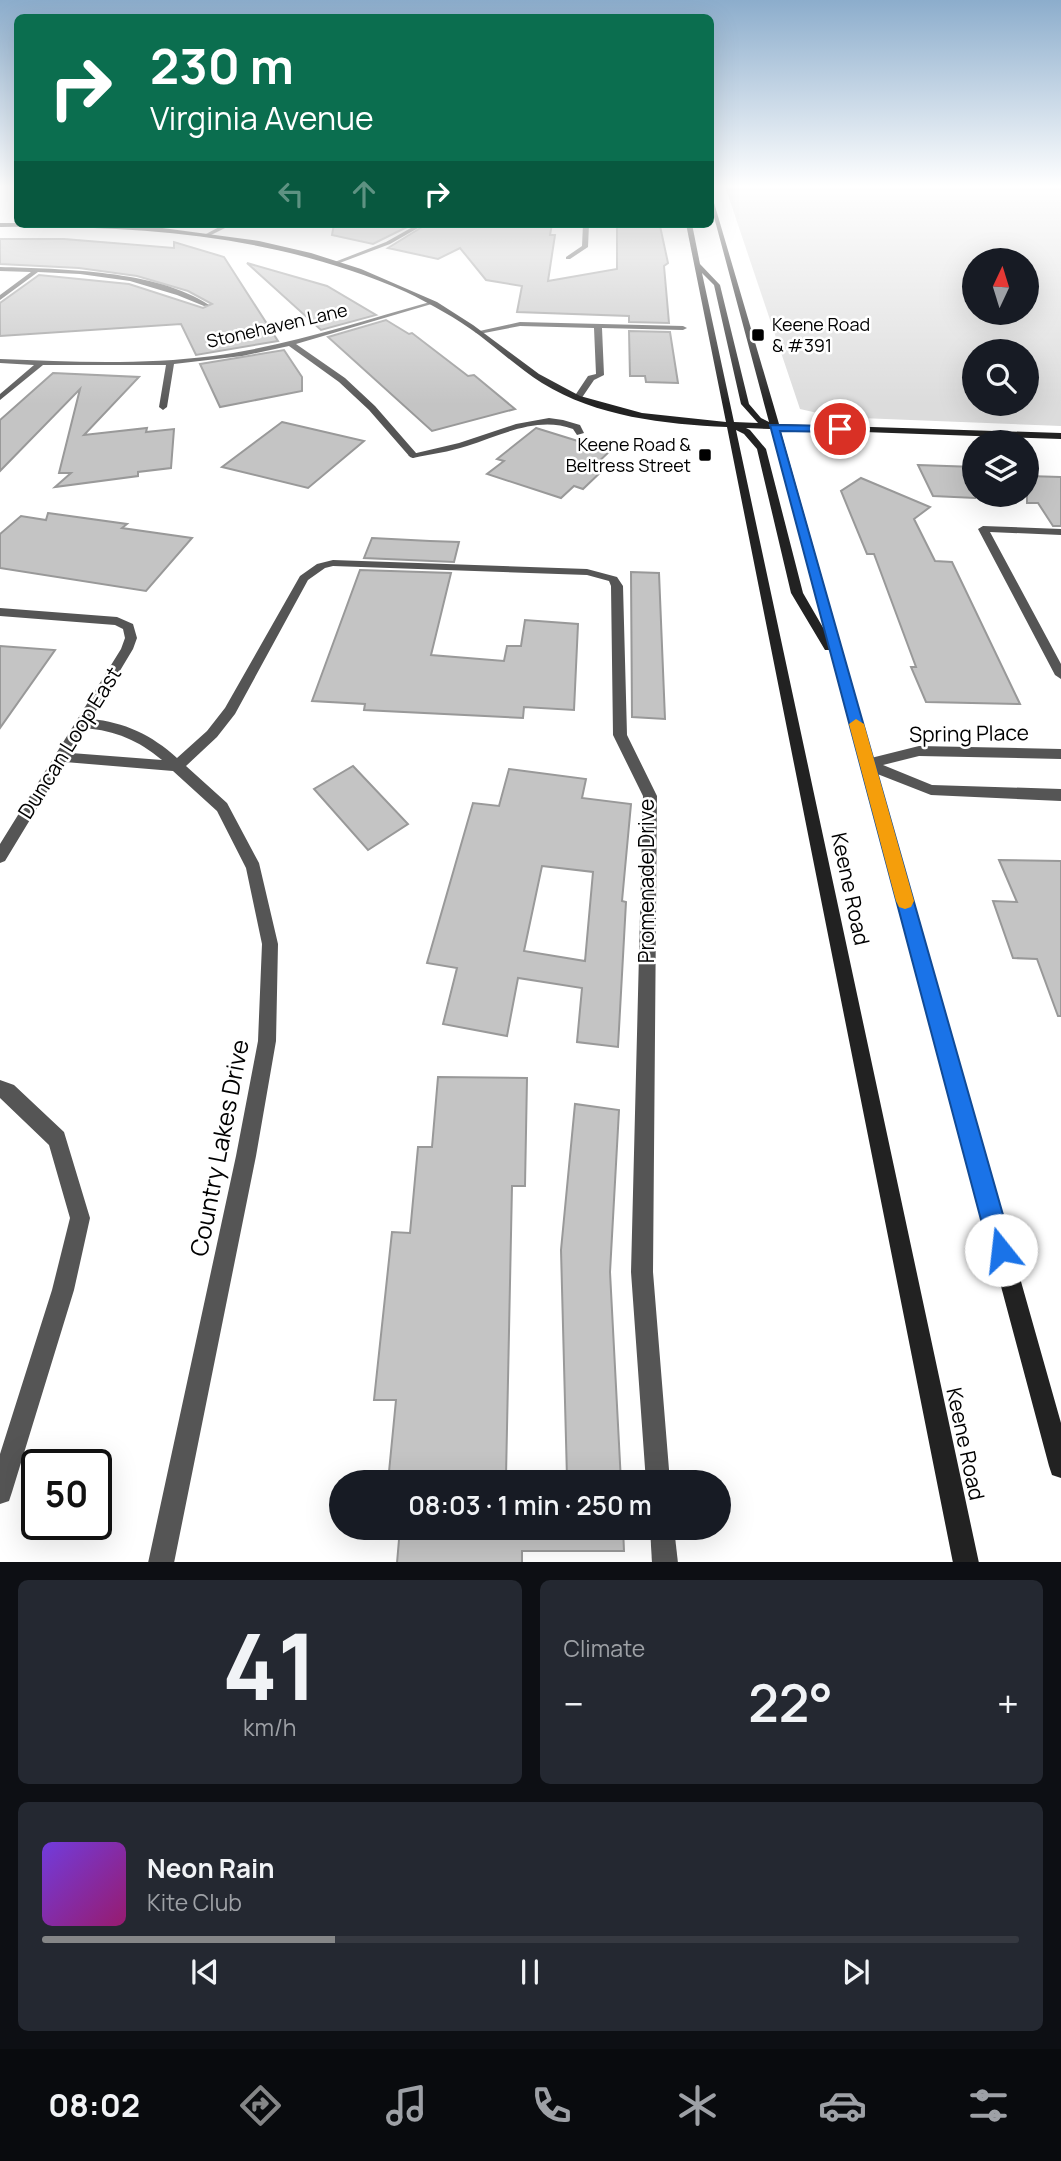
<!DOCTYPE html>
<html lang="en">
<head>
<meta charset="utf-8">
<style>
	:root { --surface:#171b24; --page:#242831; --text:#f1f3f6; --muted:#9ea1a6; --line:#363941; --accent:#858687 }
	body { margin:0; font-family:Manrope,sans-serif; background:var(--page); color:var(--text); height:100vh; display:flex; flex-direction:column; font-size:26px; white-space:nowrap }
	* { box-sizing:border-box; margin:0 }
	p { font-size:23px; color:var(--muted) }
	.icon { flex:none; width:38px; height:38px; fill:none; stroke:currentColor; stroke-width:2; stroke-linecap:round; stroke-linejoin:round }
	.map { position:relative; height:1562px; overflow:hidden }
	.side { display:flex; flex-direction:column; gap:18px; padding:18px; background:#0d0f14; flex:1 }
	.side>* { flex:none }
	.hud { position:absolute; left:14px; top:14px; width:700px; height:214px; border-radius:10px; box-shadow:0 7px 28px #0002; background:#0b6e4f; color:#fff; overflow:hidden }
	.needle { width:46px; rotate:4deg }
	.fabs { position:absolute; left:962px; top:248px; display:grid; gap:14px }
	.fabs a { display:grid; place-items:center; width:77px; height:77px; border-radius:50%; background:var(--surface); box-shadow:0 7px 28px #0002; font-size:35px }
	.speed { position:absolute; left:21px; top:1449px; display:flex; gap:14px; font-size:35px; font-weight:700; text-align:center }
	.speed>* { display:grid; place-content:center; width:91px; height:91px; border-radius:50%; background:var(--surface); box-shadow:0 7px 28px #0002; line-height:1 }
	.speed .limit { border:4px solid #111; border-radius:10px; background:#fff; color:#111 }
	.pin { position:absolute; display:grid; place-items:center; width:60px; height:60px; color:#fff; margin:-30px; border:4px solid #fff; border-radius:50%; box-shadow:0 2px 7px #0007 }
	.me { position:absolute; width:77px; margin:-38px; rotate:344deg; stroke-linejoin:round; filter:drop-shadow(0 0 5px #0008) }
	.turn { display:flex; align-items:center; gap:24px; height:147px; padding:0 21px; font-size:32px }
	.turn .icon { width:91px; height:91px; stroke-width:2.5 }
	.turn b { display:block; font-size:49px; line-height:60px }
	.lanes { display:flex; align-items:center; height:66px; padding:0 21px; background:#0003; justify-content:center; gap:35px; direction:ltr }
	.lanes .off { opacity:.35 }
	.big { font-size:52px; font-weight:600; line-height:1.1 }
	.side .tile { flex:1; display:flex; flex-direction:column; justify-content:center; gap:10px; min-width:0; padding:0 24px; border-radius:10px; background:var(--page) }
	.side .dial { align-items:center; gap:0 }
	.dial b { font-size:91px; line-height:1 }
	.song { display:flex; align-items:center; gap:21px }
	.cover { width:84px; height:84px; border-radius:10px; background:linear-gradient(135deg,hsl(260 70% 55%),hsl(320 70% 35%)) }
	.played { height:7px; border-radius:4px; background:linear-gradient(90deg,var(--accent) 30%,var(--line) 30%) }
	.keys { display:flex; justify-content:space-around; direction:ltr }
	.heat { display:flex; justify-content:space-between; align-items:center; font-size:38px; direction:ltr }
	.side .tiles { flex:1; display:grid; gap:18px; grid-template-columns:1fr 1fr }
	.tile:last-child { grid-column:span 2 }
	.trip { position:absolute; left:329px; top:1470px; width:402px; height:70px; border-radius:35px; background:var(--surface); box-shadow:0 7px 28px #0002; font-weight:600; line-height:70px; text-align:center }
	.tabs { display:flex; height:112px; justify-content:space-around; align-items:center; background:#090b0e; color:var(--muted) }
	.tabs .icon { width:49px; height:49px }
	.tabs .on { color:var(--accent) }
	.tabs b { font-size:32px; color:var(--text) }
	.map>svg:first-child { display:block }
	.green { fill:#dcdcdc; fill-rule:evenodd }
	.building { fill:#c4c4c4; stroke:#999; stroke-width:2; fill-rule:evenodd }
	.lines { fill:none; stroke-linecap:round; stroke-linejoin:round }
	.lane { fill:#555; fill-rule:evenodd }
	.street { fill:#555; fill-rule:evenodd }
	.secondary { fill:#222; fill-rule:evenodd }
	.route { fill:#1a73e8; stroke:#114b97; stroke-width:2 }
	.slow { fill:#f59e0b }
	.poi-dot { fill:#000; stroke:#fff; stroke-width:2.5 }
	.labels { text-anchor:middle; stroke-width:5; stroke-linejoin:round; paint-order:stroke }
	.far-poi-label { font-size:18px; fill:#000; stroke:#fff; text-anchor:start }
	.far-street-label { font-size:18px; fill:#000; stroke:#fff }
	.street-label { font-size:21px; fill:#000; stroke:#fff }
	.near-street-label { font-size:24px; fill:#000; stroke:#fff }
</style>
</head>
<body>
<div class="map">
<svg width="1061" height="1563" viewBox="0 0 1061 1563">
	<rect width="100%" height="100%" fill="#fff"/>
	<path class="green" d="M725 186H1061V426L835 417 800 409ZM975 261H1027V313H975ZM975 352H1027V404H975Z"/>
	<g class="building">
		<polygon points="334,224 413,224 373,244 332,235"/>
		<polygon points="427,224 552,224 550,235 555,235 548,281 617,269 617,225 660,226 668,263 664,266 669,323 629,322 629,316 517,312 522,286 486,280 460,248 438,259 388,248"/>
		<polygon points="0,239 64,239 174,248 174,242 224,257 278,341 196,355 181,324 0,336 0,303 39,275 129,284 203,308 212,304 188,291 137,276 79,268 0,264"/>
		<polygon points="247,263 327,286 376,315 321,330"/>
		<polygon points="386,320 409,334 412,333 468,376 474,375 515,409 432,431 328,337"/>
		<polygon points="629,331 670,332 678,383 646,382 645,376 630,376"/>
		<polygon points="284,350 302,377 302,391 220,407 200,364"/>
		<polygon points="53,373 139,377 84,435 147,428 146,432 174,429 171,468 138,472 138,476 55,487 71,473 59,473 80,389 0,471 0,420"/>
		<polygon points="282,422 364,441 308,488 222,467"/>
		<polygon points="536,428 610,451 595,465 605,468 583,489 574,486 561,498 487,474 504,461 497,459"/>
		<polygon points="918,465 975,467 975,498 933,496"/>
		<polygon points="1027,476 1061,477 1061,526 1053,526 1038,503 1027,503"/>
		<polygon points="861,478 930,507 914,519 935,561 952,562 1020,704 926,702 911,667 916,667 874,554 867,554 841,491"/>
		<polygon points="48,513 127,524 122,528 192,538 146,591 0,568 0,534 21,516 46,520"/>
		<polygon points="372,538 430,541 459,542 454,562 364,558"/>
		<polygon points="360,570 451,573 431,655 504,661 507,646 521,646 525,620 578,624 574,710 524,707 523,718 364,710 365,704 312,701"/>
		<polygon points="631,572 659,573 665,719 632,717"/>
		<polygon points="0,646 55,650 0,728"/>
		<polygon points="353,766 408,824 368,850 314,789"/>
		<path d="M509 769 586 779 582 798 631 804 622 901 626 902 618 1047 577 1042 582 988 518 978 507 1036 443 1024 457 968 427 963 473 803 499 806ZM542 866 593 872 585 961 524 951Z"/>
		<polygon points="999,860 1061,861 1061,1016 1058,1016 1037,959 1013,958 993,901 1017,902"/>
		<polygon points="438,1077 527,1078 525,1186 512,1186 506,1477 567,1478 561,1250 575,1104 619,1110 610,1272 621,1482 388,1482 396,1400 374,1400 392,1232 410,1233 418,1147 432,1147"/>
		<polygon points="400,1528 623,1528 624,1551 522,1551 522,1563 397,1563"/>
	</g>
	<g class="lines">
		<g class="lane">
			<polygon points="520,322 683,326 687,328 683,330 602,328 604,375 594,380 581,399 578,399 574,397 588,376 596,374 594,328 520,326 479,334 475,332"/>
			<path d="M549 418 563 420 580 425 584 433 577 435 573 429C537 416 502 435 467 446 449 452 431 454 413 458L408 455 459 443 516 424Z"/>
		</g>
		<g class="street">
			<polygon points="66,224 73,224 70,226"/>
			<polygon points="225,224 233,224 209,236 204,235"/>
			<polygon points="418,224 425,224 390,244 337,264 332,263 386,242"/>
			<polygon points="583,224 589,224 588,247 570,259 566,259 566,257 582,246"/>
			<path d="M0 267C61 269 157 270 209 305L204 306 177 295 130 281 80 274 38 272 0 300V295L31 272 0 271Z"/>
			<path d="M430 302 435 303 296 344 345 378 375 406 416 453 418 455 413 458 410 457 369 410 339 382 289 346 242 356 174 364 167 407 163 410 159 407 166 365H43L0 400V394L34 365 0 363V359C71 362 142 365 213 356 287 346 358 322 430 302Z"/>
			<polygon points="983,526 1061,529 1061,535 990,532 1061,664 1061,679 1055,675 978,529"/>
			<path d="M333 560 587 569 617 577 623 586 627 735 657 796 653 1272 670 1482H646L631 1272 643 796 613 735 611 586 609 581 587 575 333 566 325 568 308 580 235 714 217 737 186 766 227 803 259 863 278 944 276 1041 256 1156 174 1563H148L236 1156 258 1041 262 944 246 868 217 811 173 771 65 762 5 861 0 863V844L121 649 125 638 123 629 115 625 0 616V608L117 617 133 624 137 638 133 649 91 719C124 722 152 735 177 758L207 731 225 708 300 576 317 564ZM85 728C116 731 138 740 162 760L71 753Z"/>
			<polygon points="919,746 1061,749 1061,759 919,756 883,765 932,785 1061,789 1061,801 931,795 862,768 860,764 867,759"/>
			<polygon points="0,1080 14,1085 64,1132 90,1218 74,1290 12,1492 9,1501 0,1504 0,1454 52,1290 70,1218 49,1145 0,1098"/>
			<polygon points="650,1528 674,1528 678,1563 652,1563"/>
		</g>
		<path class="secondary" d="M710 189 779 424 1061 433V439L780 429 1061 1423V1478L1052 1475 1049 1466 831 650H825L791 593 757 449 744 434 736 430 979 1563H953L727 427C664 424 597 417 542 383 520 369 500 351 479 335 456 318 431 304 406 292 277 235 139 225 0 227V223H18L155 227 259 241 311 253 361 269 437 302 473 325 539 374 580 396 642 413 726 422 686 224H692L700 264 720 285 749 404 761 418 769 422 710 202ZM702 273 714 285 741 404 758 423 734 422ZM746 428 771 429 825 631 803 593 766 449 750 430Z"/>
	</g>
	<linearGradient id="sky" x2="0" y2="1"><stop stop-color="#8cadcc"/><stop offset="0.46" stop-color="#fff"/><stop offset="1" stop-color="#fff" stop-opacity="0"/></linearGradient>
	<rect width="1061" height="405" fill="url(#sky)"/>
	<polygon class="route" points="770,425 840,426 845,429 840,432 780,431 1013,1250 1010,1258 1001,1262 993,1258 989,1250"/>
	<polygon class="slow" points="856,719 864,724 914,901 911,907 905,909 899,907 896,901 849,724"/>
	<g class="poi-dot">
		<rect x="751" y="328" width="14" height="14" rx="3.5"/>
		<rect x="698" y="448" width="14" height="14" rx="3.5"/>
	</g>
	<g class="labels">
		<g class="far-poi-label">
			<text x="772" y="331">Keene Road<tspan x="772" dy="21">&amp; #391</tspan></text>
			<text x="691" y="451" text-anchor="end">Keene Road &amp;<tspan x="691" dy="21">Beltress Street</tspan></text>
		</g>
		<g class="far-street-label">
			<text transform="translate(277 326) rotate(-13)" y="6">Stonehaven Lane</text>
		</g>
		<g class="street-label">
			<text transform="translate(969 734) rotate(-1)" y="7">Spring Place</text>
			<text transform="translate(70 743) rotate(-58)" y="7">Duncan Loop East</text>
			<text transform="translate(647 881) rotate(-90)" y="7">Promenade Drive</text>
			<text transform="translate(850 889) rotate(78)" y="7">Keene Road</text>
			<text transform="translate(965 1444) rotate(78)" y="7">Keene Road</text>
		</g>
		<g class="near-street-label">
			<text transform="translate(220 1148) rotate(-79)" y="8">Country Lakes Drive</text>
		</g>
	</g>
</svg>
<div class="fabs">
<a><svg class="needle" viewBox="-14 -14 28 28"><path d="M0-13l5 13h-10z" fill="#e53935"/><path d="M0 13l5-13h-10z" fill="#9ea1a6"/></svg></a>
<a><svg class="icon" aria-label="search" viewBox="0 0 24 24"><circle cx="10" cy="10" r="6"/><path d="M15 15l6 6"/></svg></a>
<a><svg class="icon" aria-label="layers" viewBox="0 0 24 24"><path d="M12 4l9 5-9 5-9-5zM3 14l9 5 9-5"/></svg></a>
</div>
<div class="speed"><div class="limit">50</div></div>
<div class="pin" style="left:840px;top:429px;background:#d93025"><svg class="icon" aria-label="arrive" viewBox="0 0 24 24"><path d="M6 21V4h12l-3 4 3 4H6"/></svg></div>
<svg class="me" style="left:1001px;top:1250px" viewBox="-20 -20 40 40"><circle r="19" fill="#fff"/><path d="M0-13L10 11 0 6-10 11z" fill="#1a73e8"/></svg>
<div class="trip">08:03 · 1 min · 250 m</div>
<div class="hud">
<div class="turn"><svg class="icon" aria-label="right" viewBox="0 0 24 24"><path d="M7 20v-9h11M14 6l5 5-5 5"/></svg><div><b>230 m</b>Virginia Avenue</div></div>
<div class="lanes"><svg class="icon off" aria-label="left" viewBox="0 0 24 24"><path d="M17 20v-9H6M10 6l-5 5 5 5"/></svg><svg class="icon off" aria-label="ahead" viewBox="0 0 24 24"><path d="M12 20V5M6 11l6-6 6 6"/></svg><svg class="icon" aria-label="right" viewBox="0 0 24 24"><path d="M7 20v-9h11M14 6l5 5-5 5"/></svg></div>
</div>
</div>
<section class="side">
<div class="tiles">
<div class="tile dial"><b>41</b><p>km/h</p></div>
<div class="tile"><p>Climate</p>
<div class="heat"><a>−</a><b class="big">22°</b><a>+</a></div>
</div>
<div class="tile">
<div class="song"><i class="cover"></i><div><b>Neon Rain</b><p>Kite Club</p></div></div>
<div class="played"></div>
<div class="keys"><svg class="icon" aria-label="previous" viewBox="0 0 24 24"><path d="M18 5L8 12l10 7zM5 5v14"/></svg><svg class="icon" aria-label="pause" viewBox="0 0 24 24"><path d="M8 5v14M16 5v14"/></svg><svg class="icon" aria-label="next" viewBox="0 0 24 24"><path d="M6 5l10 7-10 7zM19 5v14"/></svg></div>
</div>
</div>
</section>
<nav class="tabs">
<b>08:02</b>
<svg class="icon on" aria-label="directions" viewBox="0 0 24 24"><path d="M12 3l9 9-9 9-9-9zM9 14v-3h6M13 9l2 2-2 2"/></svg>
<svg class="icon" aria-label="music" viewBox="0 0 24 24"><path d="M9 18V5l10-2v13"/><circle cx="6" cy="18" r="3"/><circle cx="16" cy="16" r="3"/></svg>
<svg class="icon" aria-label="phone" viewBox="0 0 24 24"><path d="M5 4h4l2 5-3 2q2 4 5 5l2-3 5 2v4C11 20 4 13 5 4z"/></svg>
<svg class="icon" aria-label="climate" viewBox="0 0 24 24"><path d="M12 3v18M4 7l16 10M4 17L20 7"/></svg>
<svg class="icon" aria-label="car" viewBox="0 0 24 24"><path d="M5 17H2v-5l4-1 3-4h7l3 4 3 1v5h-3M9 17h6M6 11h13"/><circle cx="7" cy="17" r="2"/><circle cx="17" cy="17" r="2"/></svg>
<svg class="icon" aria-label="filters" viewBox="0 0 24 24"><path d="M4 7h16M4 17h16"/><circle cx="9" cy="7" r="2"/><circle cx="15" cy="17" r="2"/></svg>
</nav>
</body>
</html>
